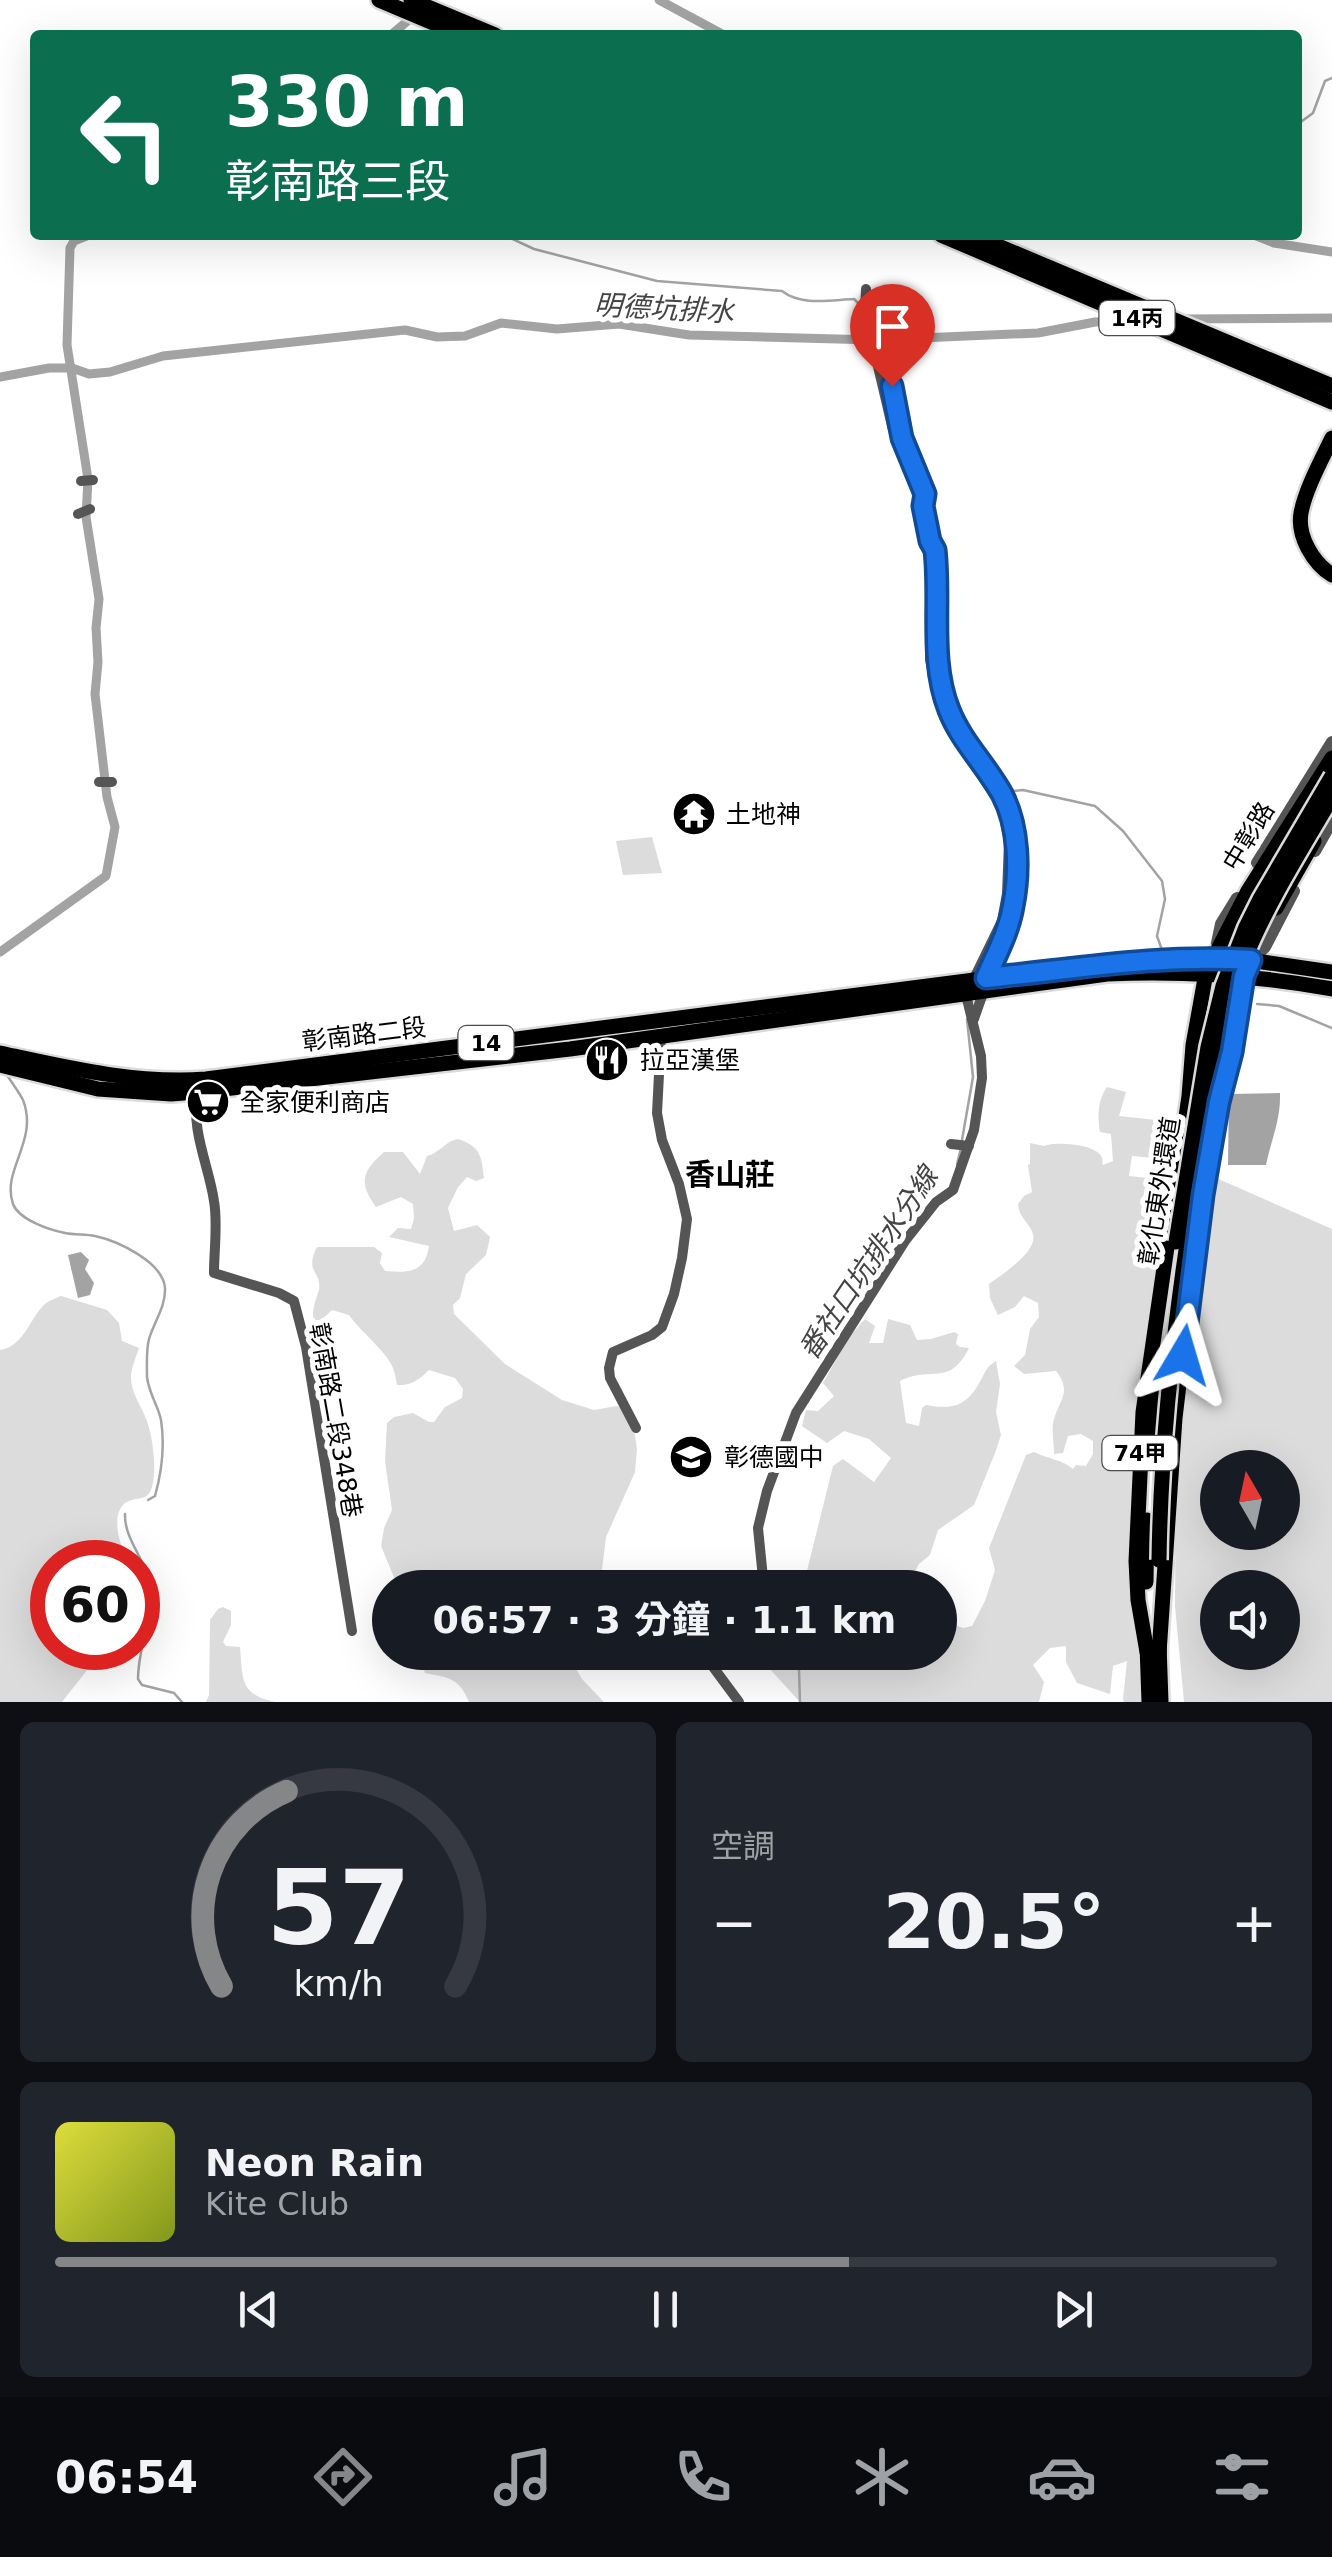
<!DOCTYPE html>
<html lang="zh-TW">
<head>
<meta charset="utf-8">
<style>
	:root { --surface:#171b24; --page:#20242c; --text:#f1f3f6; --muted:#9ea1a6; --line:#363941; --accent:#858687 }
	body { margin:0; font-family:"DejaVu Sans","Noto Sans TC",sans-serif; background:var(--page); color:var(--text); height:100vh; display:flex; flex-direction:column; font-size:38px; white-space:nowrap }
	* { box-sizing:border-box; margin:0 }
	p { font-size:32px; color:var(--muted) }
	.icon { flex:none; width:55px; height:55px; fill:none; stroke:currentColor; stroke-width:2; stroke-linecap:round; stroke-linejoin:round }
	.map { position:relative; height:1702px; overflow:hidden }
	.details { display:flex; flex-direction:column; gap:20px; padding:20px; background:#0d0f14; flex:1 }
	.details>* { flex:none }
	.top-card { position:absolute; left:30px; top:30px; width:1272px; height:210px; border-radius:10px; box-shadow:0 10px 40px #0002; background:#0b6e4f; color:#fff; overflow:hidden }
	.needle { width:65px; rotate:351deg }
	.tools { position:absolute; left:1200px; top:1450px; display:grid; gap:20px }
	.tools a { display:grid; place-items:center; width:100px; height:100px; border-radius:50%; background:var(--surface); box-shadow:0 10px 40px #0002; font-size:50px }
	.speed { position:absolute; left:30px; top:1540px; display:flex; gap:20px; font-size:50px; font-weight:700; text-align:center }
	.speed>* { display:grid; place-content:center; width:130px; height:130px; border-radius:50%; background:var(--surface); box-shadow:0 10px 40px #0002; line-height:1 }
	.speed .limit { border:15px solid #d22; background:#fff; color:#111 }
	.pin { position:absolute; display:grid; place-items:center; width:85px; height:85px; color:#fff; margin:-102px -42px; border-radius:50% 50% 50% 0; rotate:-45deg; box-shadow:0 0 10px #0007 }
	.pin .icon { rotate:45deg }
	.me { position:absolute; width:110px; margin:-55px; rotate:7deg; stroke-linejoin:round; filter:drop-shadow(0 0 8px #0008) }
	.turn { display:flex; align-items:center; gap:35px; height:210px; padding:0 30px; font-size:45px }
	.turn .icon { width:130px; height:130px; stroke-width:2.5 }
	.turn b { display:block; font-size:70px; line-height:85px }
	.big { font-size:75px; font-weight:700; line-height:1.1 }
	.details .widget { flex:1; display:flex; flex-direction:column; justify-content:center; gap:15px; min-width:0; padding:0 35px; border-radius:15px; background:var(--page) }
	.details .dial { align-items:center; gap:0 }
	.dial svg { height:260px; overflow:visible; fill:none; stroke:var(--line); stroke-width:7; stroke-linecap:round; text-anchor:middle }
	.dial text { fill:var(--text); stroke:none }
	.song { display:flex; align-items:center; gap:30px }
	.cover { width:120px; height:120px; border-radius:15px; background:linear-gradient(135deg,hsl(60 70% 55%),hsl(70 70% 35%)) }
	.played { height:10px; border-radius:5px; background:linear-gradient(90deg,var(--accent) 65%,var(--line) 65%) }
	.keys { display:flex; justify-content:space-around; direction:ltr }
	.heat { display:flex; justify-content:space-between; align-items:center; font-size:55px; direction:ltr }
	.details .tiles { flex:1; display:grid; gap:20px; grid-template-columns:1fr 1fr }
	.widget:last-child { grid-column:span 2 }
	.trip { position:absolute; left:372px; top:1570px; width:585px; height:100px; border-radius:50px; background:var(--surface); box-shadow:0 10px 40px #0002; font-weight:700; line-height:100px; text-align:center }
	.dock { display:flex; height:160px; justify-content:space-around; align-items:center; background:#090b0e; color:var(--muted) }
	.dock .icon { width:70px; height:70px }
	.dock .on { color:var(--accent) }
	.dock b { font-size:45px; color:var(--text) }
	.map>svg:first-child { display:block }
	.green { fill:#dcdcdc; fill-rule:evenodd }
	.water { fill:#a3a3a3 }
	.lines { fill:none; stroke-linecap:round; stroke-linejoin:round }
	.stream { stroke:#a3a3a3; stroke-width:2.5 }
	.canal { stroke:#a3a3a3; stroke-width:9 }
	.primary-casing { stroke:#dbdbdb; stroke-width:20 }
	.minor { stroke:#555; stroke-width:10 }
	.tertiary { stroke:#555; stroke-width:12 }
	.primary { stroke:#000; stroke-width:15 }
	.primary-bridge-casing { stroke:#dbdbdb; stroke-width:20; stroke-linecap:butt }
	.primary-bridge { stroke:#000; stroke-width:15 }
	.route-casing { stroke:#114b97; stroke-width:25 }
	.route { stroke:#1a73e8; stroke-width:18 }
	.labels { text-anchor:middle; stroke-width:10; stroke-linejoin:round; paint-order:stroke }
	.shield { fill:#fff; stroke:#4c4c4c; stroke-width:2.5 }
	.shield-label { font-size:22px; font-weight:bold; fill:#000 }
	.poi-label { font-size:25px; fill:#000; stroke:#fff; text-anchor:start }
	.street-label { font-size:25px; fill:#000; stroke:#fff }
	.water-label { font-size:28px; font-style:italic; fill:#444; stroke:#fff }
	.quarter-label { font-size:30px; font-weight:bold; fill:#000; stroke:#fff }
</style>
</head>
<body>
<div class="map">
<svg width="1332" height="1702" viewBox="0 0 1332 1702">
	<rect width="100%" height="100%" fill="#fff"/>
	<g class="green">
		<polygon points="652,837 662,873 623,875 616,841"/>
		<path d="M1107 1087 1126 1092 1119 1116 1174 1122 1166 1159 1132 1156 1129 1176 1157 1179V1187L1168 1192 1151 1321 1137 1616 1141 1702H1124L1123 1699 1127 1661 1113 1666 1110 1694 1077 1683 1066 1662V1646L1050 1648 1033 1665 1044 1682 1039 1702H800L755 1653 940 1652V1620L963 1628 972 1626 985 1601 995 1570 989 1548 1026 1455 1034 1452C1048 1459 1061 1459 1073 1469L1076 1465 1086 1466 1093 1454V1441L1081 1434 1068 1436 1063 1453 1054 1454C1054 1443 1051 1429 1054 1419 1060 1399 1072 1392 1056 1371L1024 1374 1014 1366 1025 1355 1030 1329 1039 1317 1038 1303 1024 1296 1015 1307 998 1315 990 1298 989 1284C1001 1275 1038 1252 1033 1234 1029 1222 1019 1218 1018 1204L1024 1196 1032 1192 1028 1165 1030 1164V1143L1044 1146C1055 1141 1095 1144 1101 1156 1103 1159 1102 1162 1103 1165L1113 1161 1111 1134 1100 1132C1097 1115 1098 1100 1107 1087Z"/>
		<path d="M458 1139C481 1147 481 1155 484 1178L476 1181 467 1177 458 1187 448 1208 454 1231 477 1225 490 1237 486 1255 466 1274 460 1298 453 1305 454 1314 505 1364 562 1400 594 1410 617 1406 626 1409 632 1416 637 1449 635 1472 606 1537 601 1578 603 1587H398L381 1546 384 1528 392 1510 385 1462 387 1423 394 1417 413 1413 429 1422H434L445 1407 462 1398 463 1389 455 1378 429 1370C419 1380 411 1386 397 1385 396 1379 395 1373 393 1368 387 1352 360 1331 349 1315L332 1310 321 1320H316L313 1317C313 1305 316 1300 319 1290 322 1271 304 1273 317 1247H374L382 1253 380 1263 385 1271C408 1273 425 1273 429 1246L389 1237 398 1228 411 1229 414 1218 413 1204 401 1197 376 1207C358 1182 362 1172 384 1152H403L420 1174 427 1156C440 1153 445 1141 458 1139Z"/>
		<path d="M1214 1177 1332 1229V1702H1184L1175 1606 1176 1465 1183 1357ZM1218 1468H1282V1532H1218ZM1218 1588H1282V1652H1218Z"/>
		<path d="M61 1296 107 1310 119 1323 122 1341 139 1348C136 1357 131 1368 131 1378 131 1393 142 1407 147 1421 153 1439 156 1465 153 1483 149 1505 136 1494 124 1504 110 1517 121 1548 128 1562H52V1648H94L82 1659 88 1669 62 1702H0V1350C25 1346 29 1318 46 1303 47 1302 60 1296 61 1296Z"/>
		<path d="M865 1319 875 1326 869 1343H883L888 1319 910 1325 917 1340 931 1339 954 1332 958 1334 956 1344 960 1347 969 1348C949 1388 931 1365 900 1381L906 1423 919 1426 922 1408 926 1405C954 1410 967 1406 981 1380 986 1371 986 1367 996 1361L1000 1384 996 1412 1001 1435 995 1453 974 1505 938 1530 930 1555 919 1564 906 1587H803L833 1466 843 1459 874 1482 891 1458 869 1439 844 1431 827 1443 802 1426 806 1410 818 1411 834 1396 823 1383 848 1338Z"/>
		<path d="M223 1607 231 1611V1625L223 1642 226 1646 240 1647C243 1679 239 1694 275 1702H206L209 1695 210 1620 218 1609Z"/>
		<path d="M419 1653H569L568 1655 582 1679 604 1702H469C459 1678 450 1678 425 1673Z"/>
	</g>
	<g class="water">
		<path d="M1280 1093C1281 1120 1271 1140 1266 1165H1228L1229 1094Z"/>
		<polygon points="81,1252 89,1260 85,1269 94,1283 90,1295 78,1298 68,1255"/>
	</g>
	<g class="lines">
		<g class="stream">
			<polyline points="1298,124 1313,113 1325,81 1332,78"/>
			<path d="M504 235 534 249 657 281 782 291C801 306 830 300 854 299L860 305"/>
			<polyline points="1005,792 1023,790 1095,806 1123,831 1162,881 1165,899 1157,936 1162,950"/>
			<polyline points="985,969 990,958"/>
			<polyline points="1257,1004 1279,1006 1332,1028"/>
			<path d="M7 1075C12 1083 19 1092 23 1100 39 1141 1 1170 13 1204 19 1220 50 1230 65 1233 75 1235 86 1234 95 1236 118 1241 163 1262 165 1288 166 1306 154 1322 149 1339 146 1351 147 1364 147 1377 149 1394 158 1405 161 1420 165 1446 162 1471 155 1496L148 1500"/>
			<polyline points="962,1140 973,1077 967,1019"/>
			<polyline points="957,1164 961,1148"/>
			<path d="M125 1514C124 1541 149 1562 150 1590 152 1617 138 1650 138 1679L142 1685 174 1693 182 1702"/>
			<polyline points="789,1652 799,1670 800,1702"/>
		</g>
		<g class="canal">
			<polyline points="659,0 724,35"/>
			<polyline points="391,35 432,0"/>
			<polyline points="1254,235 1274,243 1332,252"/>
			<polyline points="1180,319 1332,318"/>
			<polyline points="0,377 49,368 72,368 89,374 110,372 163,356 405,330 437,337 465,336 501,323 557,329 619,324 689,335 875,340 1038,333 1095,322 1134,320"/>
			<polyline points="0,952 106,876 115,827 107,797 95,694 98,662 96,628 99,599 86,517 88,479 67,345 70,248 74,241 89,235"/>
		</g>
		<g class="primary-casing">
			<g id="primary">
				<polyline points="379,0 462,35"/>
				<polyline points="411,0 495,35"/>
				<polyline points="941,235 1332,402"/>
				<polyline points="972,235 1332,386"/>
				<path d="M1332 438C1322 459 1305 490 1301 513 1297 536 1313 563 1332 575"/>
				<polyline points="1276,908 1314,841"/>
				<path d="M0 1053C69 1068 135 1084 206 1079L1105 963 1213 957 1256 961 1332 972"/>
				<path d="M0 1065 98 1089 171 1094 198 1092 570 1049 1107 974C1184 971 1257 975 1332 989"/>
				<polyline points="1150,1457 1161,1356"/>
				<polyline points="1146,1582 1147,1520"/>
				<polyline points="1159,1644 1161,1702"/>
				<polyline points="1147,1645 1149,1702"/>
				<polyline points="1147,1652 1138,1600 1136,1561 1143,1412 1189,1096 1193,1045 1206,973 1248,891 1332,758"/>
				<polyline points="1159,1653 1175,1418 1194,1259 1219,1102 1232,1052 1245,974"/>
			</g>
		</g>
		<g class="minor">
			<polyline points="866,289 865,311 893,430 923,506 930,541 935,550 940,671 948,708 973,753"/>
			<polyline points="879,344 892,386 904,443"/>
			<polyline points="81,481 93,480"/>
			<polyline points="78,514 90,509"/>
			<polyline points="99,782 112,782"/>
			<path d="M974 1019C999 943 1041 871 1000 791"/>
			<path d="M198 1092C190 1129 209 1166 214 1201 218 1224 214 1250 214 1273L279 1293 294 1301 306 1347 352 1631"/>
			<polyline points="951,1144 969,1146"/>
			<polyline points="636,1428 610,1378 609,1368 613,1352 652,1335 662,1327 674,1294 682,1258 687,1219 679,1184 662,1140 657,1113 661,1036"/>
			<polyline points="764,1588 758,1528 767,1491 796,1413 905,1241 936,1202 953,1190 974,1130 982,1078 981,1056 966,995 1002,921 1007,894 1009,842 1004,816 997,799 951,730 938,700 930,659 930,541"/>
			<polyline points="702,1652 739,1702"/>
		</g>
		<g class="tertiary">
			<polyline points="1315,851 1332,821"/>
			<polyline points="1257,863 1332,742"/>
			<polyline points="1217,943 1221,924 1237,898"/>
			<polyline points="1251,960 1265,947 1294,891"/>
		</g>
		<use href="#primary" class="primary"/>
		<g class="primary-bridge-casing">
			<g id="primary-bridge">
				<polyline points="1176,1242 1208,1047 1223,986 1246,927 1260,899 1332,776"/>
				<path d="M1159 1560C1161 1421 1179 1281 1203 1144 1213 1081 1222 1018 1245 958 1268 902 1301 850 1332 797"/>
			</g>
		</g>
		<use href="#primary-bridge" class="primary-bridge"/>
	</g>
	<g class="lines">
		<g class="route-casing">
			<path id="route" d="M892 386 902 438 925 494 923 506 930 541 935 550C941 603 929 660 949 710 961 741 986 765 1002 794 1019 826 1020 871 1013 906 1009 931 996 955 986 978 1075 969 1161 954 1251 960L1244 976 1232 1052 1219 1102 1203 1195 1183 1355"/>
		</g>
		<use href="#route" class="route"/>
	</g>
	<defs>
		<g id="temple-disc" transform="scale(2.25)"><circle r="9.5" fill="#000" stroke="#fff"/><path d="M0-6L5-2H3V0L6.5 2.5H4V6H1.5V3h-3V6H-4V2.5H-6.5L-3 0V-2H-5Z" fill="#fff"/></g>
		<g id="restaurant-disc" transform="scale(2.25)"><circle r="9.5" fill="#000" stroke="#fff"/><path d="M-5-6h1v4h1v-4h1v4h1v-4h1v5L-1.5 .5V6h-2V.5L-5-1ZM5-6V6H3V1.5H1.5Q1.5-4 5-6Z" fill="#fff"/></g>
		<g id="supermarket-disc" transform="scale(2.25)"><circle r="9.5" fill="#000" stroke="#fff"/><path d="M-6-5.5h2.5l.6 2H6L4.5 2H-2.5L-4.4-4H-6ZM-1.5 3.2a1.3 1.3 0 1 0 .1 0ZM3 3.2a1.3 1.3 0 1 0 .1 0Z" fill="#fff"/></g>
		<g id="school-disc" transform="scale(2.25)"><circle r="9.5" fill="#000" stroke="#fff"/><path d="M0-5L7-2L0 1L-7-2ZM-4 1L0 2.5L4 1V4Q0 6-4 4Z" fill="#fff"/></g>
	</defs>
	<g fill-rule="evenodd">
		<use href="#temple-disc" x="694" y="814"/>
		<use href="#restaurant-disc" x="607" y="1060"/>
		<use href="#supermarket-disc" x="208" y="1102"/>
		<use href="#school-disc" x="691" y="1457"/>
	</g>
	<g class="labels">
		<g class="shield">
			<rect x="1099.5" y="301" width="75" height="34" rx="8"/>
			<rect x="458.5" y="1026" width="55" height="34" rx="8"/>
			<rect x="1102.5" y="1436" width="75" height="34" rx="8"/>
		</g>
		<g class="shield-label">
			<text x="1137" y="326">14丙</text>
			<text x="486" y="1051">14</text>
			<text x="1140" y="1461">74甲</text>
		</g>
		<g class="poi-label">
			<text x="726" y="823">土地神</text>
			<text x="640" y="1069">拉亞漢堡</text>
			<text x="240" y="1111">全家便利商店</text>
			<text x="724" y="1466">彰德國中</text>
		</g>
		<g class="street-label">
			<text transform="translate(1248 836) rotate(-59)" y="9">中彰路</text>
			<text transform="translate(364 1034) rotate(-7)" y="9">彰南路二段</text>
			<text transform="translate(1159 1191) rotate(-81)" y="9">彰化東外環道</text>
			<text transform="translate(336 1420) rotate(80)" y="9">彰南路二段348巷</text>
		</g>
		<g class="water-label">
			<text transform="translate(664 308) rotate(3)" y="10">明德坑排水</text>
			<text transform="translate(868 1263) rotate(-56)" y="10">番社口坑排水分線</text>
		</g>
		<g class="quarter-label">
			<text x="730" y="1185">香山莊</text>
		</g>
	</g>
</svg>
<div class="tools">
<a><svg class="needle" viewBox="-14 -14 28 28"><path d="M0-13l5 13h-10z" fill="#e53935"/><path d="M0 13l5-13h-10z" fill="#9ea1a6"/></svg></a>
<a><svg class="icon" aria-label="sound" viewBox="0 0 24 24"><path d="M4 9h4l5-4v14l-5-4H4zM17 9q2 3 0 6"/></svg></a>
</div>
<div class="speed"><div class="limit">60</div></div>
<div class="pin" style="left:892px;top:386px;background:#d93025"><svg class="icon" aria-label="arrive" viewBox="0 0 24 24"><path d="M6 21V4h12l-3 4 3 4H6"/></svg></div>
<svg class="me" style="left:1183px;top:1355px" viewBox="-20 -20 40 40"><path d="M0-17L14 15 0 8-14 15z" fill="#1a73e8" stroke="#fff" stroke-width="4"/></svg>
<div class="trip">06:57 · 3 分鐘 · 1.1 km</div>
<div class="top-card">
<div class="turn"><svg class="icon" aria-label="left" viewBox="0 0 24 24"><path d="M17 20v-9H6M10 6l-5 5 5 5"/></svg><div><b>330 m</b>彰南路三段</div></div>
</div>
</div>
<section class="details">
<div class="tiles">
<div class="widget dial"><svg viewBox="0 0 100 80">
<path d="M14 69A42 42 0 1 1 86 69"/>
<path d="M14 69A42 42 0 0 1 34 9" stroke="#858687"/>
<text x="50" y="56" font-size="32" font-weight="700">57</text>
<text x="50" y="72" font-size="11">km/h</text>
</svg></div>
<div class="widget"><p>空調</p>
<div class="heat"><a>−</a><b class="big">20.5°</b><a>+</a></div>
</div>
<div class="widget">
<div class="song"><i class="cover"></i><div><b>Neon Rain</b><p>Kite Club</p></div></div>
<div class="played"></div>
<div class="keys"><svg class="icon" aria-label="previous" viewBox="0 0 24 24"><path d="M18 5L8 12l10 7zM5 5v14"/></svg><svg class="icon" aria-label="pause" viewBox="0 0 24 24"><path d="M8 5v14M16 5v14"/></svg><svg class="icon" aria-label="next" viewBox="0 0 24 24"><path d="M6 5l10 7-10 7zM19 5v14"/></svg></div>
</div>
</div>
</section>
<nav class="dock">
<b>06:54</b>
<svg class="icon on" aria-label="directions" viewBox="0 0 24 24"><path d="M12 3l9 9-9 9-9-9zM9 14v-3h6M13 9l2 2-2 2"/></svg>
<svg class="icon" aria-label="music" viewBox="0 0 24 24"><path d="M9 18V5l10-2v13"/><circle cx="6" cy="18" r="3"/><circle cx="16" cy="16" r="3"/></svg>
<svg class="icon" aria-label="phone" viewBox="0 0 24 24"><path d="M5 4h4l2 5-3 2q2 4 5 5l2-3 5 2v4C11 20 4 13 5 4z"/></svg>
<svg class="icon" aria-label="climate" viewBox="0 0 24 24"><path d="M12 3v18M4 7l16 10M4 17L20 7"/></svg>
<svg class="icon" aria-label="car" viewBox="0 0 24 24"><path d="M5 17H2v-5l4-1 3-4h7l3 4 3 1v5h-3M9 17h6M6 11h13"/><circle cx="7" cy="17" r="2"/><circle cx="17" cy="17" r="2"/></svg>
<svg class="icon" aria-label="filters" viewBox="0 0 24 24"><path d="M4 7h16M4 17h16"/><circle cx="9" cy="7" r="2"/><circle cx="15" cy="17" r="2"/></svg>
</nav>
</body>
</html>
